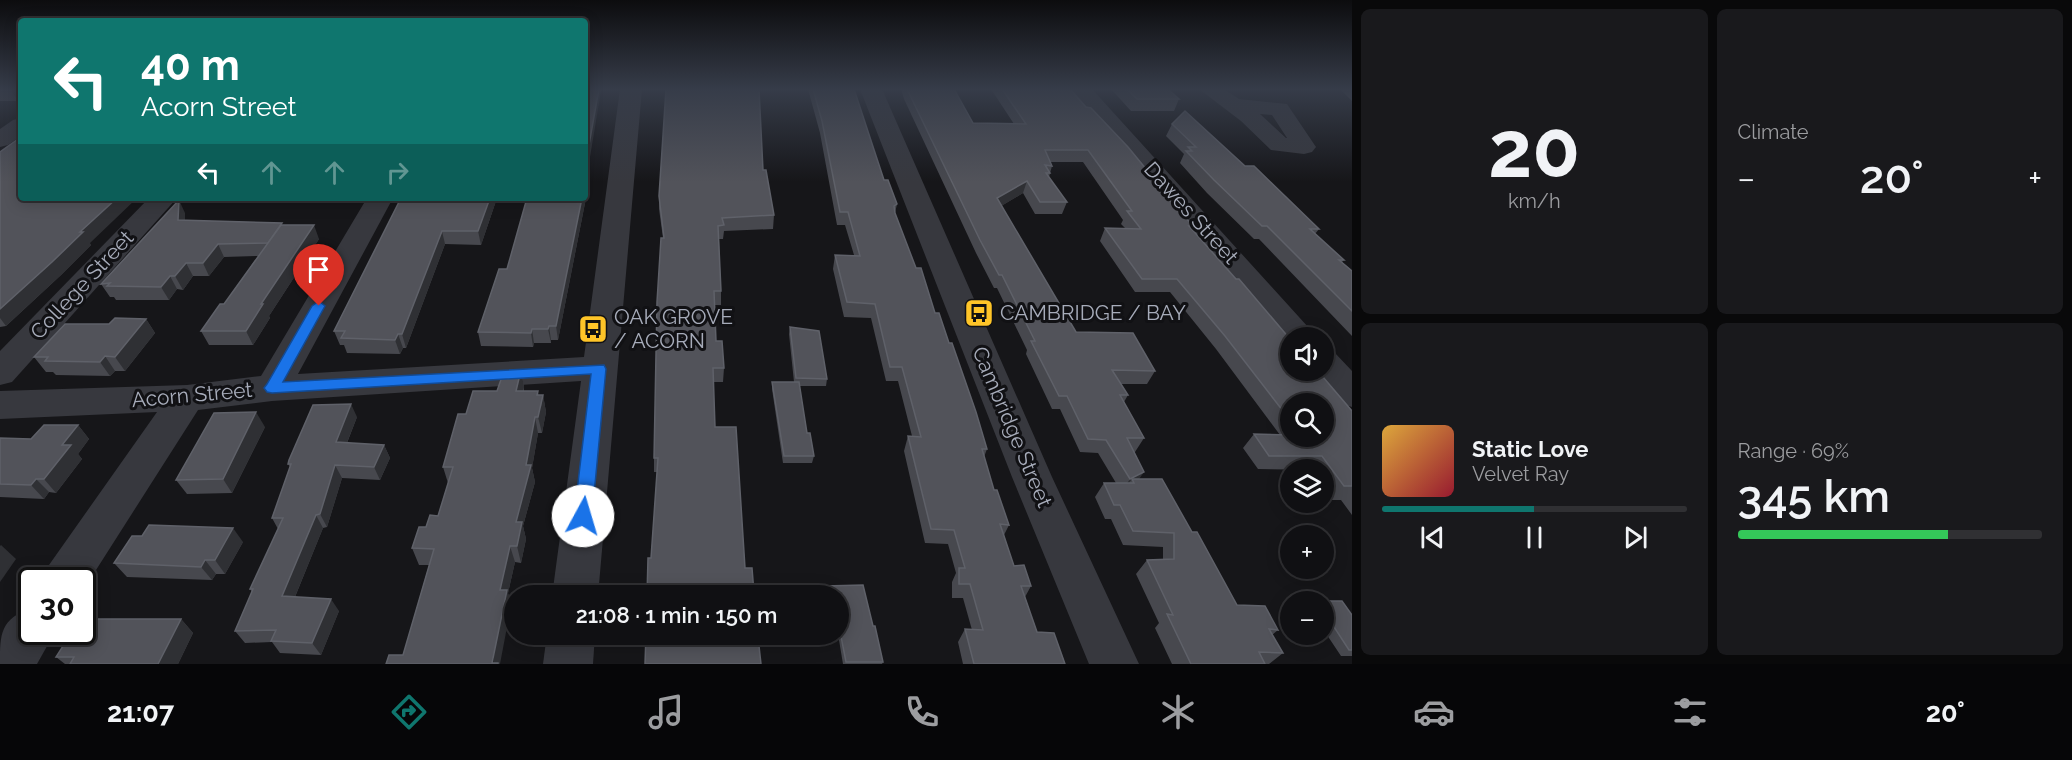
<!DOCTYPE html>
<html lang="en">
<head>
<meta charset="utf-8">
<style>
	:root { --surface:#101013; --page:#19191c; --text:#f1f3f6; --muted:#9c9da0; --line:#303033; --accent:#0f766e }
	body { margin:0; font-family:Raleway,sans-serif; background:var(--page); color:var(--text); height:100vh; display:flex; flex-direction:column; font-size:22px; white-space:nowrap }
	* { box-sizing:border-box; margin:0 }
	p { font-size:20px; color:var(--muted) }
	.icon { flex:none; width:33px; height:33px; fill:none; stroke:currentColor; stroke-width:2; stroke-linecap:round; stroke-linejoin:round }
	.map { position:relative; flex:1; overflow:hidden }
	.drawer { display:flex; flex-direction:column; gap:9px; padding:9px; background:#09090a; width:720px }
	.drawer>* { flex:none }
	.banner { position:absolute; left:18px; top:18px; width:570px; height:183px; border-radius:6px; box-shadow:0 3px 15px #0003,0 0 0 2px var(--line); background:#0f766e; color:#fff; overflow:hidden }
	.controls { position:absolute; left:1280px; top:327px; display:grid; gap:12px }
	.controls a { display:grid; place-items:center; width:54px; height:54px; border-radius:50%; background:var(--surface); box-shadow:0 3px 15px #0003,0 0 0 2px var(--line); font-size:30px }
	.speed { position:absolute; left:18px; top:567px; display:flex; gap:12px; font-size:30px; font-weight:700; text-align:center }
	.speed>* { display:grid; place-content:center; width:78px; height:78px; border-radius:50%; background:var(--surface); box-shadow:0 3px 15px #0003,0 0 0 2px var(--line); line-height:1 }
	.speed .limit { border:3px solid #111; border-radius:9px; background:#fff; color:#111 }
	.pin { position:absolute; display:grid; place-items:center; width:51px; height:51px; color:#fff; margin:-62px -26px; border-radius:50% 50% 50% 0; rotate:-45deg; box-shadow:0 0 6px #0007 }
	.pin .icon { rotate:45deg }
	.me { position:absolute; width:66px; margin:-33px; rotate:6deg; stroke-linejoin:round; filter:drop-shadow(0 0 4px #0008) }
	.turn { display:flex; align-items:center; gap:21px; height:126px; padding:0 24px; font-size:27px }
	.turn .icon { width:78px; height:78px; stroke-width:2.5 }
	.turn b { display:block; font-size:42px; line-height:51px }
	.lanes { display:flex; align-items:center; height:57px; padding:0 24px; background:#0003; justify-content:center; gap:30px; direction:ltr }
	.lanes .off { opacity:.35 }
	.big { font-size:45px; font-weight:600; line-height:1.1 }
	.drawer .tile { flex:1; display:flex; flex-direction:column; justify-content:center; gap:9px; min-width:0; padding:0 21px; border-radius:9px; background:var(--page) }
	.drawer .dial { align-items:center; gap:0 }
	.dial b { font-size:78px; line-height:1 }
	.song { display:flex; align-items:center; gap:18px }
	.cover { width:72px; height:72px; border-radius:9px; background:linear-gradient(135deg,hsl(40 70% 55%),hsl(350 70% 35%)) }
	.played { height:6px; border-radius:3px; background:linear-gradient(90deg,var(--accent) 50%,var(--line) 50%) }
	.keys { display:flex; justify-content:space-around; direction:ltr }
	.heat { display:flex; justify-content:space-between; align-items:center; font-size:33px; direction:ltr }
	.charge { height:9px; border-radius:4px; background:linear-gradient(90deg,#34c759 69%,var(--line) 0) }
	.drawer .tiles { flex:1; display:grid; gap:9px; grid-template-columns:repeat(2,1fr) }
	.trip { position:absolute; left:504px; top:585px; width:345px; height:60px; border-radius:30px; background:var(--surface); box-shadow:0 3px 15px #0003,0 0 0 2px var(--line); font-weight:600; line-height:60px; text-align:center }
	.dock { display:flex; height:96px; justify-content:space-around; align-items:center; background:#060608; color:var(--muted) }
	.dock .icon { width:42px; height:42px }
	.dock .current { color:var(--accent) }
	.dock b { font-size:27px; color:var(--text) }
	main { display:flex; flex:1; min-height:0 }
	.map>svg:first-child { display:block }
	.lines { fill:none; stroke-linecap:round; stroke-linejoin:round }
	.minor { fill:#37383e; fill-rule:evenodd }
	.wall { fill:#47484e; fill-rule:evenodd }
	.shaded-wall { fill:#2f3034 }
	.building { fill:#52535a; stroke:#5f6169; stroke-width:1.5 }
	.route { fill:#1a73e8; stroke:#114b97; stroke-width:1.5 }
	.labels { text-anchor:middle; stroke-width:6; stroke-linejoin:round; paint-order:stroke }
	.street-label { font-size:21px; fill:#a7acba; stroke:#111114 }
	.poi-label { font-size:21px; fill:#a7acba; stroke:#111114; text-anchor:start }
</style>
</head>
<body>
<main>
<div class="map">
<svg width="1352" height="664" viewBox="0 0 1352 664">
	<rect width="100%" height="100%" fill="#161619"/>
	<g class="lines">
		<g class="minor">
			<polygon points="620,89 642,89 598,596 552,596 581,381 272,401 198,410 82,592 82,580 43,580 49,565 157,412 0,419 0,391 187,385 261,376 367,198 393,198 298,374 584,357"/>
			<polygon points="860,89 882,89 1052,477 1139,664 1089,664 1012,477"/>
			<polygon points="1069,89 1092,89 1318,338 1290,338 1290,346"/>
			<path d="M1199 89H1224L1239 99 1287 104 1316 147 1312 152 1304 154 1271 150 1241 121ZM1260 114 1272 115 1287 138H1286Z"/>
			<polygon points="21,118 21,136 8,145 0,147 0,129 13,120"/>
			<polygon points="149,198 177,198 12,382 0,385 0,351"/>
			<polygon points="1323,350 1335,353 1352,371 1352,407 1339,403 1311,370 1323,370"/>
			<path d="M32 607V632H55L37 664H0C0 633 0 620 32 607Z"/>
			<polygon points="547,634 595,634 593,664 543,664"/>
		</g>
	</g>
	<g class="wall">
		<polygon points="0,89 21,89 18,101 0,101"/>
		<polygon points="808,89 854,89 884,180 897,204 895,213 916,268 935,313 949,343 987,449 984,457 994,490 1009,525 1004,535 1014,566 1031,586 1025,597 1037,632 1065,664 963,664 958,642 965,629 972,630 963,598 952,598 952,582 956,573 948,544 925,543 904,451 908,436 912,436 898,381 886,381 871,318 844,317 833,269 835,255 854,255 845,225 837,225 820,133"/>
		<path d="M901 89H954L973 123 1014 124 991 89H1070L1086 107 1151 175 1150 178 1193 226 1192 229 1352 411V515L1341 500H1331L1323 488V470L1258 469 1243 448 1254 434 1280 435 1216 349 1170 292H1135L1100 241 1105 228H1125L1121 224 1123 220 1083 162H1050L1052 166 1049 177 1067 202 1062 214H1035L1023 193 1001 206 1076 332 1155 371 1147 384H1121L1128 395 1124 402 1144 438 1135 452H1134L1139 479 1192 532 1237 605 1278 630 1272 635 1283 653 1269 664H1172L1155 628 1159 623 1136 574 1147 560H1163V547L1123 545 1111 519H1105L1095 497 1104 483H1116L1098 453 1080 452 1060 409H1052L1026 354 1027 350 997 288H994L976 253 904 99ZM1290 404 1323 436H1290Z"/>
		<polygon points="1111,89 1168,89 1179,99 1174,111 1131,111"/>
		<polygon points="1340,89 1352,89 1352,101"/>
		<polygon points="1172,124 1245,166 1319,229 1315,234 1344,260 1342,262 1352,271 1352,336 1259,239 1254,239 1207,193 1180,163 1184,154 1166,136"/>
		<polygon points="0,152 91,245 61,275 6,326 0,327"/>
		<polygon points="763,170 774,215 773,229 724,231 723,239 719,239 721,291 721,305 715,305 716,341 724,368 723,382 713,382 715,427 745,568 754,593 754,596 647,596 651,558 657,472 654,472 654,458 663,238 659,209 659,196"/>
		<polygon points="312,198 345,198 345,199"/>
		<polygon points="401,198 497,198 481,245 445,244 406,348 403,348 400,354 347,353 344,345 340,345 334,331"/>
		<polygon points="586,198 558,340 551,340 551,343 534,343 533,347 481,346 478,332 507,269"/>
		<polygon points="185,213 185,220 282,225 319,239 269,316 270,318 253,345 209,345 201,331 224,304 258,256 224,257 209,276 193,276 183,290 177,289 169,300 116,300 114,297 110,297 101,284"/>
		<polygon points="146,319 155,333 125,371 115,371 110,376 56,375 53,372 46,372 34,357 109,324"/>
		<polygon points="790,327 827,379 826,386 799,386 807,433 814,456 812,463 783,463 772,389 772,382 794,382 789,334"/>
		<polygon points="521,370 524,387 524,391 539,395 543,395 546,412 542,433 538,433 532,468 535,482 523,526 526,539 521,563 515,562 508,593 511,606 403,655 429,565 419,565 412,548 426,527 438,516 448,483 443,467 466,414 497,391"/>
		<polygon points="357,417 347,443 384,445 390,458 380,480 342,478 327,527 323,528 295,597 339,611 321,655 280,653 272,642 245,643 235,631 252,592 250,589 278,529 272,518 290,467 288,464"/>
		<polygon points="78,425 89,439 78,454 82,459 56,493 49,492 44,499 0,497 0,438 31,439"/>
		<polygon points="265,427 232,493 187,494 176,480"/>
		<polygon points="243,542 225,574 216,574 212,580 127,577 114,563"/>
		<polygon points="863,585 873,626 875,626 883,662 882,664 843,664 838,634 838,596 824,596 823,593 825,586"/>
		<polygon points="1317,601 1342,601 1352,615 1352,656 1341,656 1323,629 1323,602 1316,602"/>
		<polygon points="181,619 193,633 178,664 65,664 56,657"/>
	</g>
	<g class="shaded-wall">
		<polygon points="13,89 21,89 21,99 18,101 11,90"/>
		<polygon points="599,89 601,89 601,91 585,187 585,167"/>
		<polygon points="1027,181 1023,193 993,211 997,198"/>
		<polygon points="585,190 586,198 558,340 556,326 582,198 585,198"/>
		<polygon points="117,198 137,198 90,243 91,245 61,275 6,326 0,318 0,309"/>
		<polygon points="490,198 497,198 481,245 478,231"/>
		<polygon points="179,200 185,213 185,233 178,220"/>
		<polygon points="314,225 319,239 269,316 270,318 253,345 246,331 261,304"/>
		<polygon points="442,231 445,244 406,348 402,334"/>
		<polygon points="218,244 224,257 209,276 203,263"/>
		<polygon points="186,263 193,276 183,290 175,276"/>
		<polygon points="170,276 177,289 169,300 161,287"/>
		<polygon points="146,319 155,333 125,371 115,357"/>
		<polygon points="549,326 551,340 551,343 548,329"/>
		<polygon points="532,329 534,343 533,347 531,333"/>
		<polygon points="398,334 403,348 400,354 395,340"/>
		<polygon points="105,356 115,371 110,376 100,362"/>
		<polygon points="521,370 524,387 520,408 516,391"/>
		<polygon points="538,391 541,407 543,395 546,412 542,433 538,417 537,395"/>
		<polygon points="351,404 357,417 342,455 336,442"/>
		<polygon points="256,412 265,427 232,493 223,479"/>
		<polygon points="535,417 538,433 532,468 535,482 523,526 526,539 521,563 517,546 516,522"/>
		<polygon points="78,425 89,439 78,454 82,459 56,493 44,479 62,445"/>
		<polygon points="384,445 390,458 380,480 374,467"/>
		<polygon points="335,465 342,478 327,527 320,514"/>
		<polygon points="1144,472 1135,485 1132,479 1123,491 1121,492 1130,479"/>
		<polygon points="36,479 49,492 44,499 31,485"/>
		<polygon points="316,515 323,528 290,609 282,596"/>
		<polygon points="233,528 243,542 225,574 215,560"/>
		<polygon points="1,545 16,559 0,582 0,546"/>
		<polygon points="510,546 515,562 508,593 511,606 500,664 493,664 500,590"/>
		<polygon points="205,560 216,574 212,580 201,567"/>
		<polygon points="331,599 339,611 321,655 312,643"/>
		<polygon points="181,619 193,633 178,664 158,664"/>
	</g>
	<g class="building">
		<polygon points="0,89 13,89 11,90 0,90"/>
		<polygon points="585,89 599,89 585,167"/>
		<polygon points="666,89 759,89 763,170 766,170 774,215 722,218 724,225 718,226 721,291 714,291 716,341 722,341 724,368 713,368 715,427 736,427 745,568 752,568 754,593 748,593 748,596 647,596 648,558 651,558 658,458 654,458 657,302 661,238 664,238 659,196"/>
		<polygon points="813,89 854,89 884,180 888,180 897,204 894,206 895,213 916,268 921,268 935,313 939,313 949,343 952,343 976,412 987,449 982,449 994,490 997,490 1009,525 1000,524 1014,566 1024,565 1031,586 1021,586 1037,632 1054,633 1065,664 974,664 965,629 983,630 970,584 959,584 959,568 965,568 954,530 931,529 908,436 921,437 902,367 890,367 875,304 847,302 835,255 860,256 848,212 840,212 822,121"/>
		<polygon points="907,89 954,89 973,123 1026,124 1002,89 1070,89 1086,107 1091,108 1128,147 1151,175 1148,175 1193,226 1189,226 1236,279 1239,279 1290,339 1290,370 1317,370 1352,411 1352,486 1344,486 1322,456 1269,456 1254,434 1290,435 1290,436 1323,436 1323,404 1290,404 1290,420 1225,336 1177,279 1142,279 1105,228 1141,229 1127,211 1132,211 1088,150 1045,150 1052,166 1045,165 1050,173 1046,173 1067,202 1040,202 1027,181 997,198 1076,332 1133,333 1155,371 1112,370 1128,395 1120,395 1144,438 1127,438 1144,472 1130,479 1106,440 1088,439 1067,396 1059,396 1031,341 1035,341 1002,275 999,275 980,240"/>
		<polygon points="1127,89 1168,89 1179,99 1137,99"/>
		<polygon points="1185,111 1245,166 1254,166 1319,229 1310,229 1344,260 1339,260 1352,271 1352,311 1267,226 1262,226 1214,180 1186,151 1192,151 1188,147 1196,147 1172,124"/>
		<polygon points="21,137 21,198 117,198 80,232 83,232 52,262 0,309 0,152"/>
		<polygon points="401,198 490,198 478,231 442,231 402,334 398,334 395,340 341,338 345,331 334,331"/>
		<polygon points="527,198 582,198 556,326 549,326 548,329 532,329 531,333 478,332 499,269 507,269"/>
		<polygon points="179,200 178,220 282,223 268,243 218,244 203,263 186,263 175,276 170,276 161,287 107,286 110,283 101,284"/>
		<polygon points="281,225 314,225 261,304 263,304 246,331 201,331 220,304 224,304"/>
		<polygon points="115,318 146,319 115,357 105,356 100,362 45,361 48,357 34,357 65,324 109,324"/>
		<polygon points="790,327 819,331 827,379 796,378"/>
		<polygon points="521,370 516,391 538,391 537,395 543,395 538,417 535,417 526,465 531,465 516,522 522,522 517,546 510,546 500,590 507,590 492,663 498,663 498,664 386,664 389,655 403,655 434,549 412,548 419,527 426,527 430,515 438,516 453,467 443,467 458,414 466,414 473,391 497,391 504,371"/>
		<polygon points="772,382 799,382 807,433 810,433 814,456 784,456"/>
		<polygon points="351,404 336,442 384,445 374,467 335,465 320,514 316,515 282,596 331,599 312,643 271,641 276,630 235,631 253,589 250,589 283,518 272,518 291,464 288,464 289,460 313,405"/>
		<polygon points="256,412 223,479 176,480 214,413"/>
		<polygon points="44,425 78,425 62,445 71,445 44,479 36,479 31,485 0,484 0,438 31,439"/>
		<polygon points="1132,479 1162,479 1192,532 1197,532 1237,605 1265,606 1278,630 1269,629 1283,653 1259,652 1265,664 1191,664 1167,614 1173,615 1147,560 1174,559 1174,533 1133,531 1120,505 1114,505 1104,483 1134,483"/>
		<polygon points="149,525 233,528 215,560 205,560 201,567 114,563 132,536 142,536"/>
		<polygon points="863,585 873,626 875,626 883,662 846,662 838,621 838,596 827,596 825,586"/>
		<polygon points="1317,601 1342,601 1352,615 1352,650 1349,650 1323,610 1323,602"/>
		<polygon points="82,619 181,619 158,664 70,664 74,657 56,657 72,632 82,632"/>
		<polygon points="646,634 749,634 749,637 758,637 761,664 645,664"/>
	</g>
	<linearGradient id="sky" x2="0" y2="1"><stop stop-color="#0c0c0e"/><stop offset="0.49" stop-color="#363c49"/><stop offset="1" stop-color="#363c49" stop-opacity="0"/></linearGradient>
	<rect width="1352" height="182" fill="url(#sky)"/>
	<polygon class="route" points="319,301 325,306 283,382 604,365 606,369 592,516 589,521 583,523 577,521 574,516 591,374 272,393 267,392 264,388 267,384 312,306"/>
	<defs>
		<g id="bus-square" transform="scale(1.5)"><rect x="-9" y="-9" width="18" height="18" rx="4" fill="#ffc528" stroke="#111114"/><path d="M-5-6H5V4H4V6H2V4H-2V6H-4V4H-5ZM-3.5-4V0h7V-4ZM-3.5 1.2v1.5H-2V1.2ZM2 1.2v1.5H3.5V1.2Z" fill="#111"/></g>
	</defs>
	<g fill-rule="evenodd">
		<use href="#bus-square" x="979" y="313"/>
		<use href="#bus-square" x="593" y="329"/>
	</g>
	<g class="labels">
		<g class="street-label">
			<text transform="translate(1191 213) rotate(48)" y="7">Dawes Street</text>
			<text transform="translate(82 285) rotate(-47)" y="7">College Street</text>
			<text transform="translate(192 395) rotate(-5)" y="7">Acorn Street</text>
			<text transform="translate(1012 427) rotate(67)" y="7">Cambridge Street</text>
		</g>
		<g class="poi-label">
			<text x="1000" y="320">CAMBRIDGE / BAY</text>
			<text x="614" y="324">OAK GROVE<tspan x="614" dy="24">/ ACORN</tspan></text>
		</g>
	</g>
</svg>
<div class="controls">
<a><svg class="icon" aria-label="sound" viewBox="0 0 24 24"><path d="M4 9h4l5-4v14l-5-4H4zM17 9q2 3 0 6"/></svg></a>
<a><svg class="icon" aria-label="search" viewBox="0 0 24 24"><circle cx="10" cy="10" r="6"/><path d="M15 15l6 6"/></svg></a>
<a><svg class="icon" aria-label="layers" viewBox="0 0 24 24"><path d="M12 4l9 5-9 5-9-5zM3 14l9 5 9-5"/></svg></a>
<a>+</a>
<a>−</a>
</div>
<div class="speed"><div class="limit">30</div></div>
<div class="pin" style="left:319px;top:306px;background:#d93025"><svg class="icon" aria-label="arrive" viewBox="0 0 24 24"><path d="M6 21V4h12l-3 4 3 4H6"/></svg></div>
<svg class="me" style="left:583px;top:516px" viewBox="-20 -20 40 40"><circle r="19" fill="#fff"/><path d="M0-13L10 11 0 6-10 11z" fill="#1a73e8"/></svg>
<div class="trip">21:08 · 1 min · 150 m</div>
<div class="banner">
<div class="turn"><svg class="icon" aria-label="left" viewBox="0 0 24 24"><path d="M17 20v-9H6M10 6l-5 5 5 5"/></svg><div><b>40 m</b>Acorn Street</div></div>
<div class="lanes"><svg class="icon" aria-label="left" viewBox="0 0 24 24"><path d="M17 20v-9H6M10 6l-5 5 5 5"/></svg><svg class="icon off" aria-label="ahead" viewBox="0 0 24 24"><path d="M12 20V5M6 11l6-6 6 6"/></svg><svg class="icon off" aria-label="ahead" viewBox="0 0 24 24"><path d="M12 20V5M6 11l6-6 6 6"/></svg><svg class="icon off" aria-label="right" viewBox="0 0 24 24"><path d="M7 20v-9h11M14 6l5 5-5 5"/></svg></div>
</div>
</div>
<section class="drawer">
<div class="tiles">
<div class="tile dial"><b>20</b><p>km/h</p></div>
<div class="tile"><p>Climate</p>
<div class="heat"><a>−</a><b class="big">20°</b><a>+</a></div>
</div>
<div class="tile">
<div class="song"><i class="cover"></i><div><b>Static Love</b><p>Velvet Ray</p></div></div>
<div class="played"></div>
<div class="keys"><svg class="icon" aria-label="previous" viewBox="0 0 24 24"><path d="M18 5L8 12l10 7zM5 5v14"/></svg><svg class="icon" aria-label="pause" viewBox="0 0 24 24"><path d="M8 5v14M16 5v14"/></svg><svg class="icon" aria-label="next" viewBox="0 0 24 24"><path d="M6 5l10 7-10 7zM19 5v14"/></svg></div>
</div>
<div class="tile"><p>Range · 69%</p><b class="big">345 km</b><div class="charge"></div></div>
</div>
</section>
</main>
<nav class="dock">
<b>21:07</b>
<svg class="icon current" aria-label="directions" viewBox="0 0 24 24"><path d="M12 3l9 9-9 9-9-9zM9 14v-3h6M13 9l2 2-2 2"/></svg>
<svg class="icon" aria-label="music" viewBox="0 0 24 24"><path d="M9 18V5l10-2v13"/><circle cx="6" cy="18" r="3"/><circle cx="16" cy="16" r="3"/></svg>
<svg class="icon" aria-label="phone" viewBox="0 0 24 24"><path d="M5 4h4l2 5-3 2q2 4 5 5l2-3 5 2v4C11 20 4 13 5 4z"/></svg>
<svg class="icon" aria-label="climate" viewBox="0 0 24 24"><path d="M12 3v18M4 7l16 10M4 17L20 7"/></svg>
<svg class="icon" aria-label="car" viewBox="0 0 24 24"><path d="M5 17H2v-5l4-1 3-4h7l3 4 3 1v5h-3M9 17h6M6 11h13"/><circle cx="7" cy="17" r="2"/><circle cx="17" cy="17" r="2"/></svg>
<svg class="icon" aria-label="filters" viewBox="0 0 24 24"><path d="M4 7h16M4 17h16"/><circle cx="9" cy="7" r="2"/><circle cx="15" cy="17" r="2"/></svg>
<b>20°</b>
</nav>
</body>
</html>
